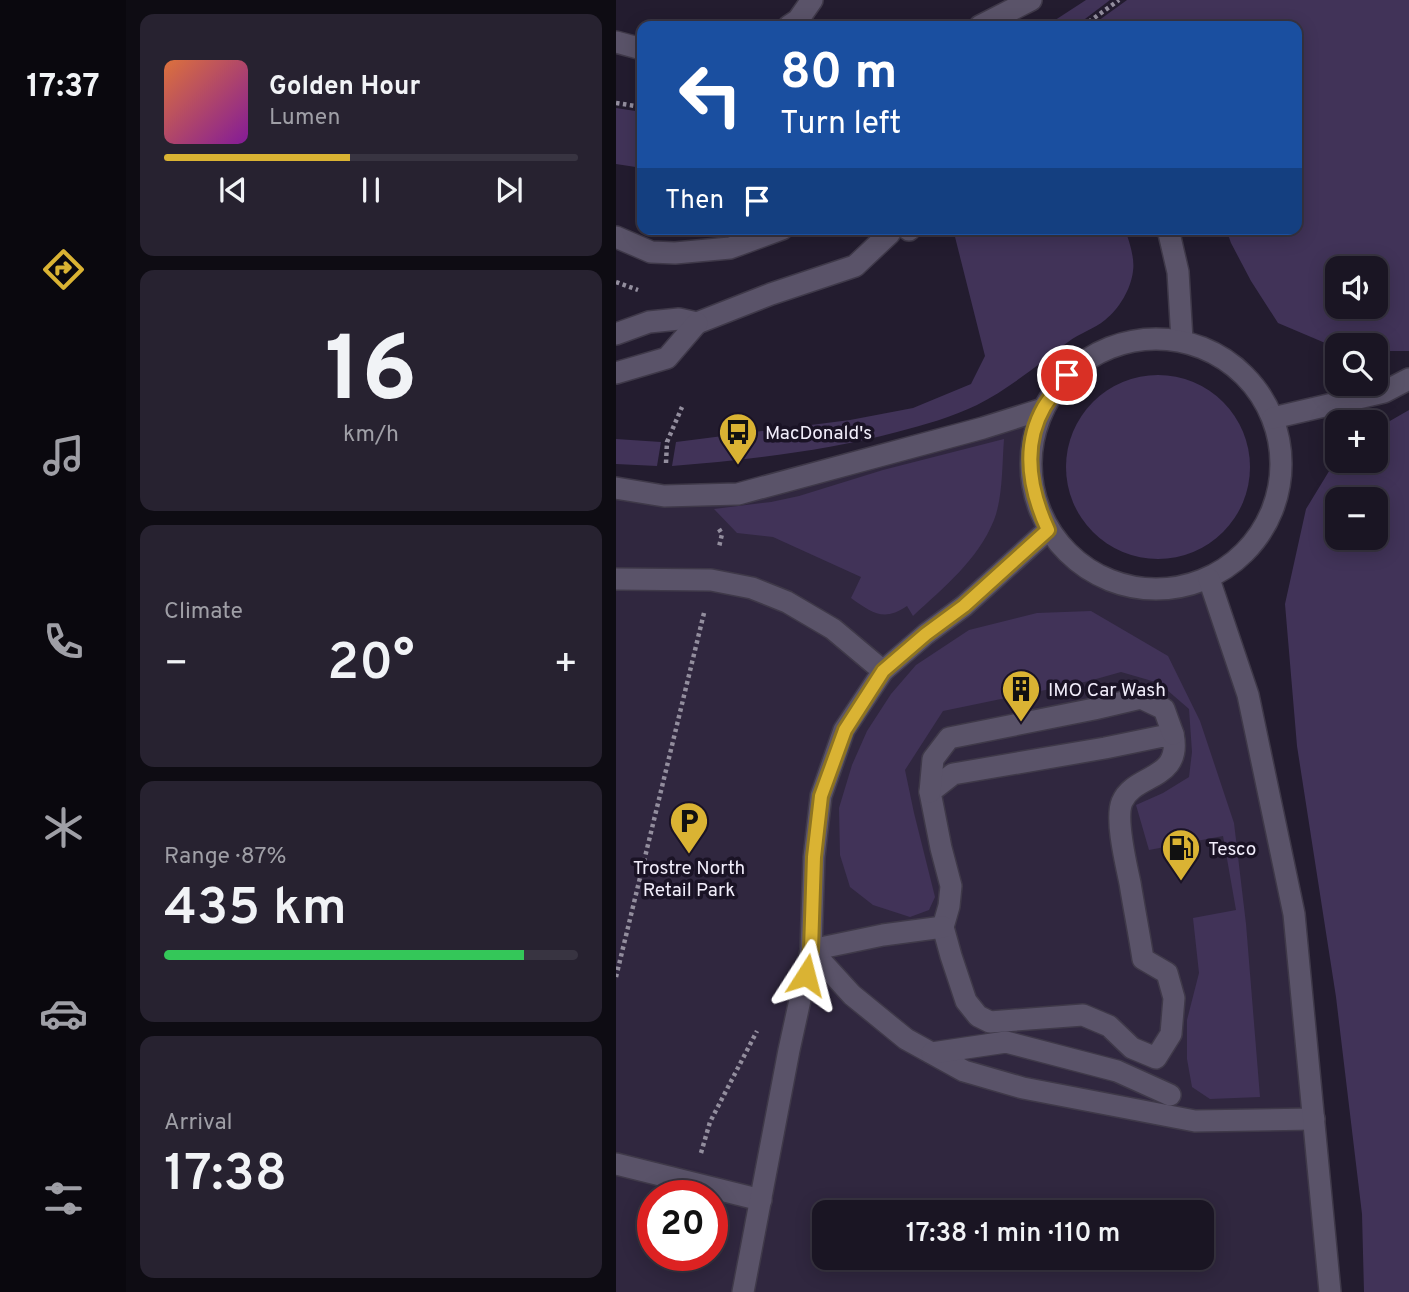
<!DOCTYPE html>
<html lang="en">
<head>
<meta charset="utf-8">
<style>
	:root { --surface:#1a1523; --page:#272230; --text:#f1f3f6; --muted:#9f9fa6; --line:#383441; --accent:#dab333 }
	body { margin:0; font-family:Overpass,sans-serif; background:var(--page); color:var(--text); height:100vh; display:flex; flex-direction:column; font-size:26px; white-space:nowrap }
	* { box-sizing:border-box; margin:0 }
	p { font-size:23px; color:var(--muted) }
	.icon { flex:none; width:38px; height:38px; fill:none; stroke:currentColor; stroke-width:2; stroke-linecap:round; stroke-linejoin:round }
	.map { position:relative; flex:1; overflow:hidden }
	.panel { display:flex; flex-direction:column; gap:14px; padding:14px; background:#0e0c13; width:490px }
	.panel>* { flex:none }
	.top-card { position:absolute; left:21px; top:21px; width:665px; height:214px; border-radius:14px; box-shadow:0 4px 18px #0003,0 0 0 2px var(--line); background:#1a4fa0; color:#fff; overflow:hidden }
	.tools { position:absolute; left:709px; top:256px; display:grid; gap:14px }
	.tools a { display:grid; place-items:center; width:63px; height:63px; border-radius:14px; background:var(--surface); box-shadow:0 4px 18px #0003,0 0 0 2px var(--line); font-size:35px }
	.speed { position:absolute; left:21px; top:1180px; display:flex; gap:14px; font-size:35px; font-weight:700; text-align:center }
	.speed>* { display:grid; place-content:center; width:91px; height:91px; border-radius:50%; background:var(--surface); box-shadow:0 4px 18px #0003,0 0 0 2px var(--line); line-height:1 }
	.speed .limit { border:10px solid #d22; background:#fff; color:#111 }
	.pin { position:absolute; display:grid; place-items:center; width:60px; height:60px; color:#fff; margin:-30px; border:4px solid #fff; border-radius:50%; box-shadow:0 2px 7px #0007 }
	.me { position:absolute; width:77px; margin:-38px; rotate:9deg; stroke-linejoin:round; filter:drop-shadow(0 0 5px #0008) }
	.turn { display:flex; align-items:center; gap:24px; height:147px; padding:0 28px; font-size:32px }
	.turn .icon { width:91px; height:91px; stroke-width:2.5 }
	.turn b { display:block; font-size:49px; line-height:60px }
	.then { display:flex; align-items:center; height:66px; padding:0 28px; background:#0003; gap:14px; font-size:26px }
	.big { font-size:52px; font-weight:600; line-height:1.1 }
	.panel .card { flex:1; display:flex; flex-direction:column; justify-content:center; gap:10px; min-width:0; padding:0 24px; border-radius:14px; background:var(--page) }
	.panel .dial { align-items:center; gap:0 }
	.dial b { font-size:91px; line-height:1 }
	.song { display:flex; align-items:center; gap:21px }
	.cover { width:84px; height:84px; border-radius:10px; background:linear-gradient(135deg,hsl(20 70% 55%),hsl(290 70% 35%)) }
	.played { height:7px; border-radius:4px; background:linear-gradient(90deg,var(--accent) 45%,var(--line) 45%) }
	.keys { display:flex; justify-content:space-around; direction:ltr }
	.heat { display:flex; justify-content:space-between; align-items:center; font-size:38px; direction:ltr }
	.charge { height:10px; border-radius:5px; background:linear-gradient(90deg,#34c759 87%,var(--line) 0) }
	.trip { position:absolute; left:196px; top:1200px; width:402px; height:70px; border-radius:14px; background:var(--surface); box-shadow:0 4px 18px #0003,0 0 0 2px var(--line); font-weight:600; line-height:70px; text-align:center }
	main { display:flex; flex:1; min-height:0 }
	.dock { display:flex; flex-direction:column; width:126px; justify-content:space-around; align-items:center; background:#0a080e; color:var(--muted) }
	.dock .icon { width:49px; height:49px }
	.dock .selected { color:var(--accent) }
	.dock b { font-size:32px; color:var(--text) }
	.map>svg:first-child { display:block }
	.built { fill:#30273f; fill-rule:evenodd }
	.green { fill:#413358; fill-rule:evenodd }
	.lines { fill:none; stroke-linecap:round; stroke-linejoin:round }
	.service-casing { stroke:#3f3949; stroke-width:24 }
	.minor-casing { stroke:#3f3949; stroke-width:24 }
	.path { stroke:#938e9e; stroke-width:4.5; stroke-dasharray:3.5 3.5; stroke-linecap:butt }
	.service { stroke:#5a5369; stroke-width:21 }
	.minor { stroke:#5a5369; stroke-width:21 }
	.route-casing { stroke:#8e7421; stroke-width:18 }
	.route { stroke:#dab333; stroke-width:12 }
	.labels { text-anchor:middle; stroke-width:7; stroke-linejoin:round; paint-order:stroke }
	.poi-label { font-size:19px; fill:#f1edfa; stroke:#1a1325; text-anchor:start }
</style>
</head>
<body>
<main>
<nav class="dock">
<b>17:37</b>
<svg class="icon selected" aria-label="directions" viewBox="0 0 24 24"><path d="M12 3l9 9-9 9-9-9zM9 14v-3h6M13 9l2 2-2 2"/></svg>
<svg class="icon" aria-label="music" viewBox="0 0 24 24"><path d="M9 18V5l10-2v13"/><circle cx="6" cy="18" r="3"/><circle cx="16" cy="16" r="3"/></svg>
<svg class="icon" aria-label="phone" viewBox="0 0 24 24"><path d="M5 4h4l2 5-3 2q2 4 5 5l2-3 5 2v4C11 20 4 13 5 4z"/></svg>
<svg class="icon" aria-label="climate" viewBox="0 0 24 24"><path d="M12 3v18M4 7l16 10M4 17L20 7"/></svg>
<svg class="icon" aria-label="car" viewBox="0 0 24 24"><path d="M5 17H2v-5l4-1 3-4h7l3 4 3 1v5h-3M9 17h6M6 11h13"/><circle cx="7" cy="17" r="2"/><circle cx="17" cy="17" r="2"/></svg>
<svg class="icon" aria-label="filters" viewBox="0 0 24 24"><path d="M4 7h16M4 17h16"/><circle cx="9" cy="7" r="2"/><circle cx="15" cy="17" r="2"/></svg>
</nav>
<section class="panel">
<div class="card">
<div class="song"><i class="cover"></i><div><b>Golden Hour</b><p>Lumen</p></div></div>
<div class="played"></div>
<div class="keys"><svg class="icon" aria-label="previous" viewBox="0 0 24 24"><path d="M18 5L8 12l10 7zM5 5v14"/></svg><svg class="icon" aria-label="pause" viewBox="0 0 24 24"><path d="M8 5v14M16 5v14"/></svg><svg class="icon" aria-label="next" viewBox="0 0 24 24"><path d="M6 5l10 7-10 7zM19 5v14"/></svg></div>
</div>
<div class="card dial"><b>16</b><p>km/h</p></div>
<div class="card"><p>Climate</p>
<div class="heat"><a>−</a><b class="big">20°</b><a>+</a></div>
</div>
<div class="card"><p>Range · 87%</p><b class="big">435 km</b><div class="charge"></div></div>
<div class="card"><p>Arrival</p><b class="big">17:38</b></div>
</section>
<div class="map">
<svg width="793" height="1292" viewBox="0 0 793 1292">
	<rect width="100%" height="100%" fill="#231c2f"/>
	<path class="built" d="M427 409 418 432 414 456 415 483 421 507 432 530 454 556 480 575 512 587 546 590 575 585 593 579 679 928 715 1292H0V499L48 496 122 494ZM37 1195H96V1255H37ZM208 1213H586V1258H208Z"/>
	<g class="green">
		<polygon points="470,0 494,0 469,19 457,26 430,26"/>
		<path d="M511 0H793V351H760V345H721V348L662 323 635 281 615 243 610 229H681V26H475ZM721 268H760V306H721Z"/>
		<polygon points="0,108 26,112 26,168 0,164"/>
		<path d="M337 229H509C513 241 519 258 517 271 515 289 503 309 489 320 478 329 464 333 452 342 423 364 394 388 361 405 336 417 308 425 281 432 208 451 132 460 56 466L60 442 234 420 297 408 355 384 369 356Z"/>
		<circle cx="542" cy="467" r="92"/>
		<path d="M793 410V1292H748L746 1214 720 997 681 746 669 604 690 509 718 463 721 460H760V429ZM721 499H760V537H721Z"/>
		<polygon points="0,439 45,442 41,466 0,464"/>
		<path d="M388 439C386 464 387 497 378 520 362 560 328 587 297 616L291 606C268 622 256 613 235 598L245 577 157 537 121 533 98 509 155 502 183 496 267 470Z"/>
		<polygon points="475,611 552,656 584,721 618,823 630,924 644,1097 594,1099 576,1087 571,1059 571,1020 583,973 577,918 620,910 607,836 533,850 520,805 547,793 573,777 576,752 573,709 543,683 505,672 473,681 327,711 289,770 298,813 319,897 313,910 294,917 257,905 234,887 224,855 223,808 236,765 251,731 275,694 300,665 353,630 421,613"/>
	</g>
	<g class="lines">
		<g class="service-casing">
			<g id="service">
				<polyline points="173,26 182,20 196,0"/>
				<polyline points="364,26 415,0"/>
				<polyline points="0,42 26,49"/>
				<polyline points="293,229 293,230"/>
				<polyline points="552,229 562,272 566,340"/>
				<polyline points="0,237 35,252 59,253 114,248 166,229"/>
				<polyline points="0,334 33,322 63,319 81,323 155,294 239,266 273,234 276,229"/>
				<circle cx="540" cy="464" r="125"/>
				<polyline points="0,373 51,358 81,323"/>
				<polyline points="657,418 768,392 793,379"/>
				<polyline points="0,488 48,496 122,494 367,428 427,409"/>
				<polyline points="0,579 95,580 136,588 171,602 217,629 267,671"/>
				<path d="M557 734C567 781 518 773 506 802 499 819 510 864 514 883 518 908 523 933 527 959L551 973 558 998 555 1034 540 1058 516 1048 493 1026 467 1015 374 1022 362 1016 350 1001 335 956 327 927 333 906 335 886 325 848 314 792 337 774 489 748Z"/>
				<polyline points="314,792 317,759 333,738 478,709 525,698 548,709 557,734"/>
				<polyline points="195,950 236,995 290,1039 348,1071 407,1088 579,1121 698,1119"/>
				<polyline points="195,950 267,935 327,927"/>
				<polyline points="316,1053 390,1042 501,1071 554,1095"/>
				<polyline points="0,1164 145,1200"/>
				<polyline points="127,1292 173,1050 195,950 198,857 205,796 228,730 267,671 310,634 348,606 432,530"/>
			</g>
		</g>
		<g class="minor-casing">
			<polyline id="minor" points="593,579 632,695 678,914 714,1292"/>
		</g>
		<g class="path">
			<polyline points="467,26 503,0"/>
			<polyline points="0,103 26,107"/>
			<polyline points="0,282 22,290"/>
			<polyline points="50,463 51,442 66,407"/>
			<polyline points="103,529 106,534 103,547"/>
			<polyline points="0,977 88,613"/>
			<polyline points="85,1153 94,1122 141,1031"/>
		</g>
		<use href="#service" class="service"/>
		<use href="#minor" class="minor"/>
	</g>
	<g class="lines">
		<g class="route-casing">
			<path id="route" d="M190 975 195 950 198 857 205 796 229 730 267 671 310 634 348 606 432 530C414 491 405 447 428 407 435 396 443 386 451 375"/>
		</g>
		<use href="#route" class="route"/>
	</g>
	<defs>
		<g id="bus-pin" transform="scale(2.0125)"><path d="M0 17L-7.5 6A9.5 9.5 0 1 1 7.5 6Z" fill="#dab333" stroke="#1a1325"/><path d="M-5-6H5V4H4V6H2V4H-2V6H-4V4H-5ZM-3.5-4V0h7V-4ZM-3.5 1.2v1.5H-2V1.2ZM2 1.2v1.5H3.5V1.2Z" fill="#111"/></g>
		<g id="building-pin" transform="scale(2.0125)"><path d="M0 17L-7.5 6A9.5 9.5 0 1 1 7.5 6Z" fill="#dab333" stroke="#1a1325"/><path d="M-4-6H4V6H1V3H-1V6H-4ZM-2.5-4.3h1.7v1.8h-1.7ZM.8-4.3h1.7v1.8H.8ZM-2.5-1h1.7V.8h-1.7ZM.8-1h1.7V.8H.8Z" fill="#111"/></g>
		<g id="parking-pin" transform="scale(2.0125)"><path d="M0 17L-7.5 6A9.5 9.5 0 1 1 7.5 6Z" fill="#dab333" stroke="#1a1325"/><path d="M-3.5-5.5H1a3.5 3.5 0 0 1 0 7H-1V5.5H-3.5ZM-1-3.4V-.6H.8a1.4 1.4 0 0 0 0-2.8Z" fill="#111"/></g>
		<g id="fuel-pin" transform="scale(2.0125)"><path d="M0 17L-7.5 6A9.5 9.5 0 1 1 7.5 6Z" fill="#dab333" stroke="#1a1325"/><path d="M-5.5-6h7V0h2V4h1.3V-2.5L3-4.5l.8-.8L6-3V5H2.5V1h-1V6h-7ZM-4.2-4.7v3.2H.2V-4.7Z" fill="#111"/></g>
	</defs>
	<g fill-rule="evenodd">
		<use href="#bus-pin" x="122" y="432"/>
		<use href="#building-pin" x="405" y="689"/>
		<use href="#parking-pin" x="73" y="821"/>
		<use href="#fuel-pin" x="565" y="848"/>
	</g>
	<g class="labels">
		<g class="poi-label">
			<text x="149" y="439">MacDonald's</text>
			<text x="432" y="696">IMO Car Wash</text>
			<text x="592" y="855">Tesco</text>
			<text x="73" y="874" text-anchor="middle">Trostre North<tspan x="73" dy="22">Retail Park</tspan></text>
		</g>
	</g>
</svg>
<div class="tools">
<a><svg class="icon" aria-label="sound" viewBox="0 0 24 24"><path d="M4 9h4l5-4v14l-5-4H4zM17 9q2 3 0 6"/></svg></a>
<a><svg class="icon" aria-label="search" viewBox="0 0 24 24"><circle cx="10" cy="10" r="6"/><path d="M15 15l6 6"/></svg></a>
<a>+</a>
<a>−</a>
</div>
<div class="speed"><div class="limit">20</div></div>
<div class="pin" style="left:451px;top:375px;background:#d93025"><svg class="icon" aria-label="arrive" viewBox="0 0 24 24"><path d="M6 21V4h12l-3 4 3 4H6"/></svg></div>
<svg class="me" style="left:190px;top:975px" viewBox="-20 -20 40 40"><path d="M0-17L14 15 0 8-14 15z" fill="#dab333" stroke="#fff" stroke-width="4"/></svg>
<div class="trip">17:38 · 1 min · 110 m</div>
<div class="top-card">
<div class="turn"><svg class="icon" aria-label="left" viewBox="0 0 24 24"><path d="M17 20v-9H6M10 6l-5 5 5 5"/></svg><div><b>80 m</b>Turn left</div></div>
<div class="then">Then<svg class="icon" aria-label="arrive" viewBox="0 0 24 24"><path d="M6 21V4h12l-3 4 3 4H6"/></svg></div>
</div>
</div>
</main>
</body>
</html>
